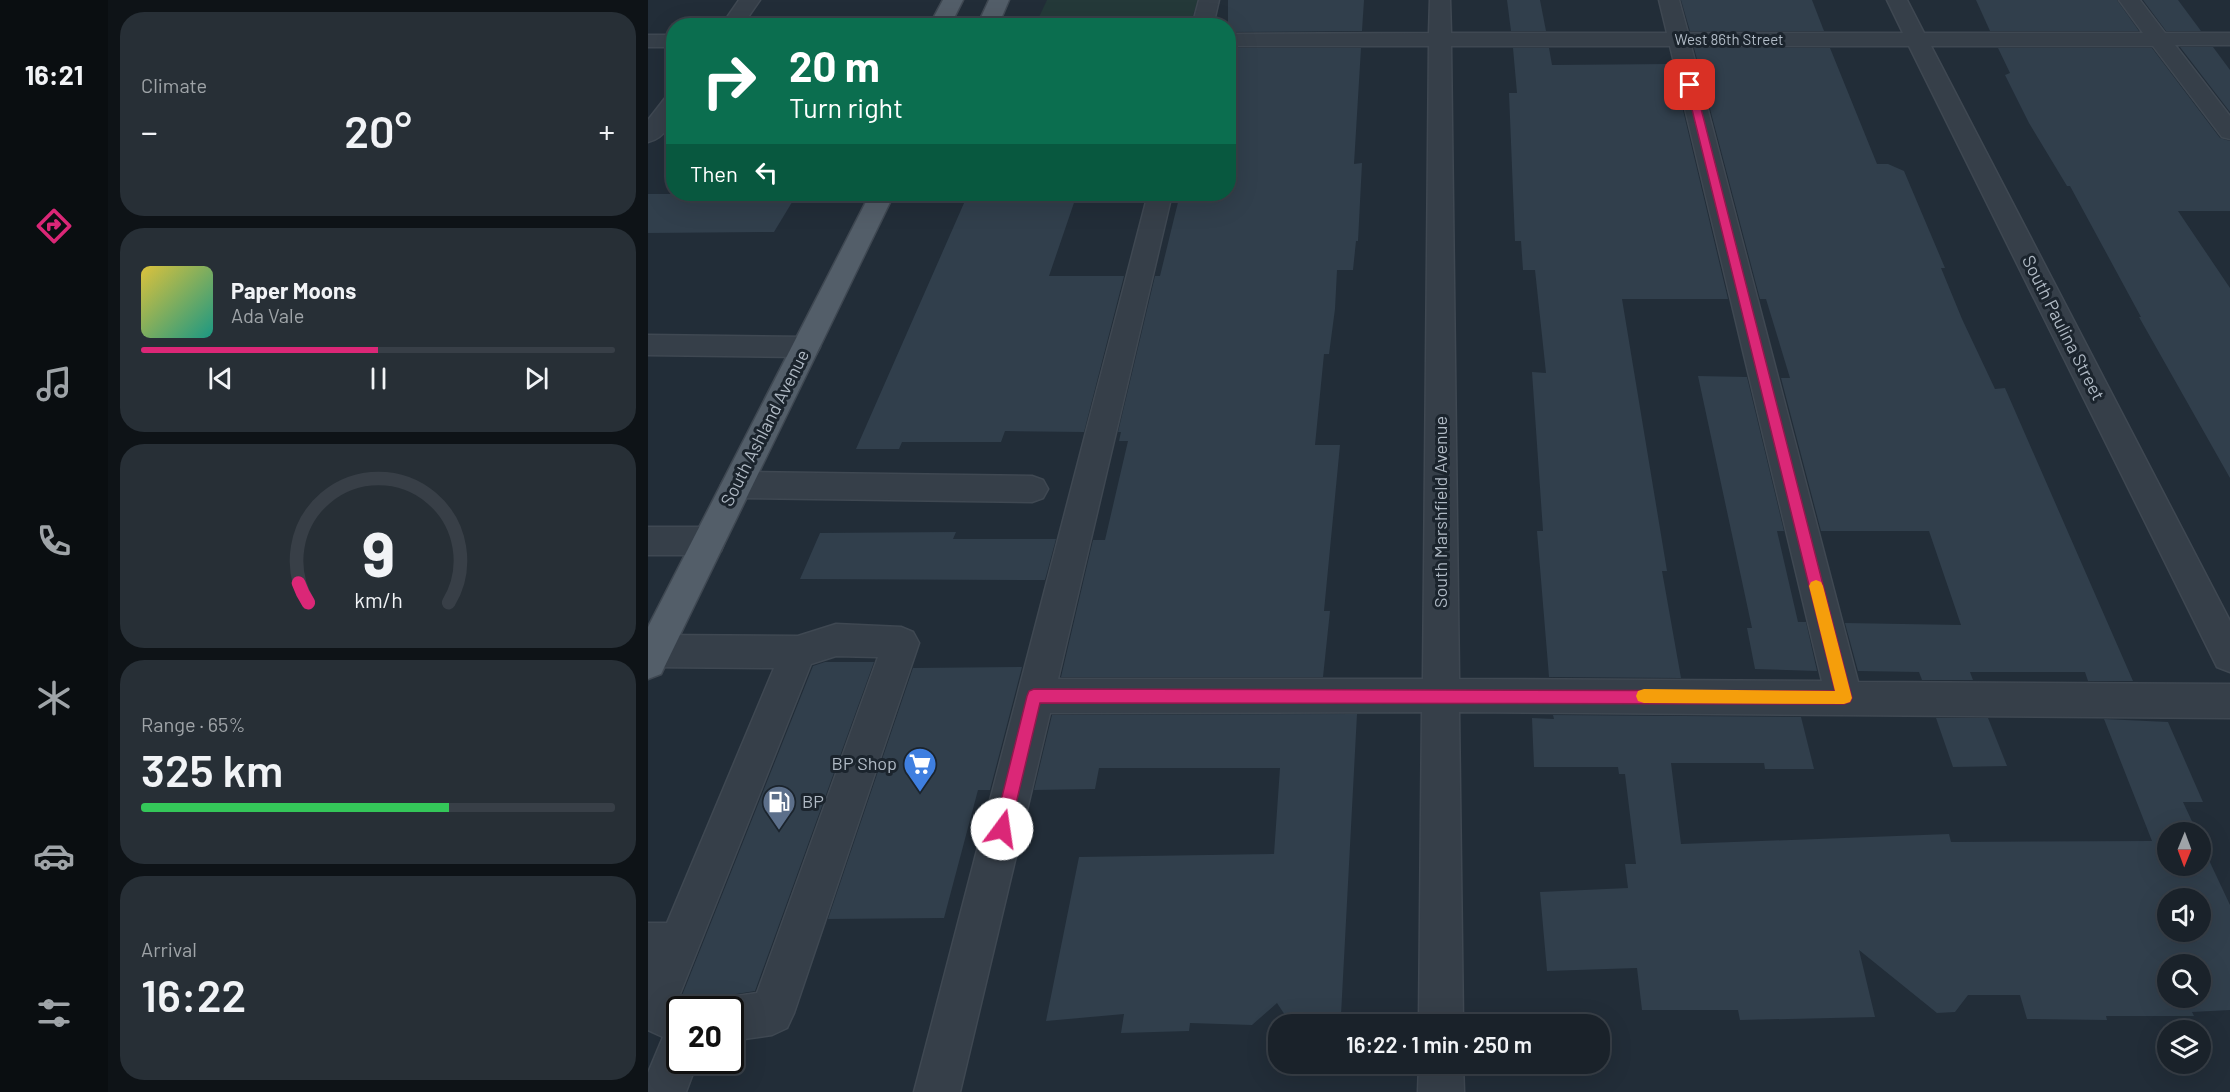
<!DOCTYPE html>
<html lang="en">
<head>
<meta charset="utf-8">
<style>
	:root { --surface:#1a222a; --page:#272f36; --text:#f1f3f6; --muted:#9fa4a8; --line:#383f47; --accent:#db2777 }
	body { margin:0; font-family:Barlow,sans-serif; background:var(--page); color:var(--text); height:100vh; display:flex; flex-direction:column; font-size:22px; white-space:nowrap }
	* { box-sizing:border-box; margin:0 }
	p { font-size:20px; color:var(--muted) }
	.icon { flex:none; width:33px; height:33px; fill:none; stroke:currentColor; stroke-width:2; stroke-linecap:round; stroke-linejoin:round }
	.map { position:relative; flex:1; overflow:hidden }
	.side { display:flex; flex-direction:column; gap:12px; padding:12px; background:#0e1317; width:540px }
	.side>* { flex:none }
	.top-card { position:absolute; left:18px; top:18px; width:570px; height:183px; border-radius:24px; box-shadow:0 6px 24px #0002,0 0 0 2px var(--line); background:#0b6e4f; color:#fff; overflow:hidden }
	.needle { width:39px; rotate:181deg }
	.tools { position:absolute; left:1509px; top:822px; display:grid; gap:12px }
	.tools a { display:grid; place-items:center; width:54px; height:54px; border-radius:50%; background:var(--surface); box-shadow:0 6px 24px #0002,0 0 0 2px var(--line); font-size:30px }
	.speed { position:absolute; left:18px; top:996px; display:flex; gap:12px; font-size:30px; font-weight:700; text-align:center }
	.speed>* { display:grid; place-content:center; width:78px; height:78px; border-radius:50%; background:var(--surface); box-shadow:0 6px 24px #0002,0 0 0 2px var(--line); line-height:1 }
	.speed .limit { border:3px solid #111; border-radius:9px; background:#fff; color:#111 }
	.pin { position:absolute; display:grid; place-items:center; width:51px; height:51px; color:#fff; margin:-26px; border-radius:12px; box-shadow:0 3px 9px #0006 }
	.me { position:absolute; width:66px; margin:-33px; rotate:14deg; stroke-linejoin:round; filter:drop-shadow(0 0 4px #0008) }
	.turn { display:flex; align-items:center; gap:21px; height:126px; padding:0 24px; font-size:27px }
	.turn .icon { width:78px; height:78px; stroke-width:2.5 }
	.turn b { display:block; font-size:42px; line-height:51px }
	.then { display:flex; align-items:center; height:57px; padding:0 24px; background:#0003; gap:12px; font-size:22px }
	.big { font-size:45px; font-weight:600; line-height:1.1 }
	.side .widget { flex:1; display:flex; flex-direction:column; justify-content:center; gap:9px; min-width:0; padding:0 21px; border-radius:24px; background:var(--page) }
	.side .dial { align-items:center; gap:0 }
	.dial svg { height:156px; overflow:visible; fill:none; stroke:var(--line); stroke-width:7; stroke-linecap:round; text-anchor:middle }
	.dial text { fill:var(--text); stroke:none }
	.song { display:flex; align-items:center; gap:18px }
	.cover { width:72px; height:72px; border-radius:9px; background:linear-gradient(135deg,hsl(50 70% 55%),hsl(170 70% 35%)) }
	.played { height:6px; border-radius:3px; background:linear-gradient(90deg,var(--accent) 50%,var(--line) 50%) }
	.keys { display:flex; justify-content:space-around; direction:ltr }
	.heat { display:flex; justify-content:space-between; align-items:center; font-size:33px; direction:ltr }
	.charge { height:9px; border-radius:4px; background:linear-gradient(90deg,#34c759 65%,var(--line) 0) }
	.trip { position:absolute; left:620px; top:1014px; width:342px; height:60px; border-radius:24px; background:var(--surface); box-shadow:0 6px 24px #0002,0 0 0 2px var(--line); font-weight:600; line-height:60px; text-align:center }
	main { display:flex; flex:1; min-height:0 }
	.tab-bar { display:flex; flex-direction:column; width:108px; justify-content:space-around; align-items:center; background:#0a0e11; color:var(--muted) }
	.tab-bar .icon { width:42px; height:42px }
	.tab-bar .on { color:var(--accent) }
	.tab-bar b { font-size:27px; color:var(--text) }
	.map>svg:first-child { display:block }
	.green { fill:#243939 }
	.building { fill:#313f4c; fill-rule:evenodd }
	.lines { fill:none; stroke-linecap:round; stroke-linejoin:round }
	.minor-casing { stroke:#3f4852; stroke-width:3 }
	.major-casing { stroke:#3f4852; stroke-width:3 }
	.minor { fill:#363f49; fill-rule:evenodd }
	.major { fill:#535e69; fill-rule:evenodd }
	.route { fill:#db2777; stroke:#8e194d; stroke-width:1.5 }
	.slow { fill:#f59e0b }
	.labels { text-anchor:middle; stroke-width:6; stroke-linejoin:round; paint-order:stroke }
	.far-street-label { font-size:15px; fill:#b0bac5; stroke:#1b242d }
	.street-label { font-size:18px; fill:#b0bac5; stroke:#1b242d }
	.poi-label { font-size:18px; fill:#b0bac5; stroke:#1b242d; text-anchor:end }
</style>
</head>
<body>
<main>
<nav class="tab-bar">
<b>16:21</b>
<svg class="icon on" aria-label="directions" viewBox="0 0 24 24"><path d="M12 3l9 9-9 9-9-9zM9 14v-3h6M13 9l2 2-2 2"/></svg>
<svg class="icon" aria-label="music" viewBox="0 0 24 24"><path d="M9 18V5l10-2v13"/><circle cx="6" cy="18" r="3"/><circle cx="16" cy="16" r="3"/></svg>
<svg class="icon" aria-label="phone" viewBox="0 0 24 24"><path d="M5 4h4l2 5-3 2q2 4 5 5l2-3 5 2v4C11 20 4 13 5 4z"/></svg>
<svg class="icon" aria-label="climate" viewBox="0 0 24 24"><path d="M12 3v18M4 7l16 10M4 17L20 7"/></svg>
<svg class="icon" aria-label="car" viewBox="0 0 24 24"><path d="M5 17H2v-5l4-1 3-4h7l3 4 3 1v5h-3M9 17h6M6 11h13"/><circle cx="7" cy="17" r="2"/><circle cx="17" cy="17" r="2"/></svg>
<svg class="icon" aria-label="filters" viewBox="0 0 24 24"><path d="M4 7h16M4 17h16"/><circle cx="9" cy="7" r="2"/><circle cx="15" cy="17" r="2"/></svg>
</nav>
<section class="side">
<div class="widget"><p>Climate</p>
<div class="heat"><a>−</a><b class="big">20°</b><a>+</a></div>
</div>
<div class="widget">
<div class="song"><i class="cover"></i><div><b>Paper Moons</b><p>Ada Vale</p></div></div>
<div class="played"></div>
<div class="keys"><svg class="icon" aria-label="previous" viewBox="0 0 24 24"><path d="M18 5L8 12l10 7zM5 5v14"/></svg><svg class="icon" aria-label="pause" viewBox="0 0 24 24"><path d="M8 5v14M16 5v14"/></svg><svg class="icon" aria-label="next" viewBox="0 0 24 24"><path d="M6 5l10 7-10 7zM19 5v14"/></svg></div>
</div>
<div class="widget dial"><svg viewBox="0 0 100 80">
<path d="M14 69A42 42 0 1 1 86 69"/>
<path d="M14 69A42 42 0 0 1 9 59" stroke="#db2777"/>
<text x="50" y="56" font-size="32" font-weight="700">9</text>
<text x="50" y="72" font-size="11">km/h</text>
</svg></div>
<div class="widget"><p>Range · 65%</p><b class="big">325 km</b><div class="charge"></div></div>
<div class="widget"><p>Arrival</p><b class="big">16:22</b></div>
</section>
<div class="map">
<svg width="1582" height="1092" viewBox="0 0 1582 1092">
	<rect width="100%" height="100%" fill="#222d38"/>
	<polygon class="green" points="399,0 550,0 544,18 391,17"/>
	<g class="building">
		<polygon points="580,0 716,0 714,31 580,32"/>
		<polygon points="859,0 892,0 898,31 863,31"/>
		<polygon points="1033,0 1164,0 1176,31 1042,31"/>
		<polygon points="1328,0 1469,0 1491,31 1342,31"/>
		<polygon points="1495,0 1530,0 1553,31 1518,31"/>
		<polygon points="1532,47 1565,47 1582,70 1582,112"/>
		<polygon points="580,48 713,48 706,164 714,163 710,241 708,241 705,270 689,270 687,309 681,354 676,354 667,445 692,445 676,611 682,611 675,677 413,677 445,540 457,540 480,441 471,441 473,432 470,432 507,276 512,276 532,194 580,194"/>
		<polygon points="865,48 901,48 904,65 1024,64 1080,299 974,299 1019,571 1014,571 1033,678 901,677 889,531 895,531 884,372 898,373 887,270 875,270 873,241 867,241 861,93 869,93"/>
		<polygon points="1046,48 1182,48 1229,164 1240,164 1256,171 1297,268 1293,268 1314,319 1347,389 1357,388 1485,681 1440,681 1437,672 1322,672 1325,680 1274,680 1271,672 1210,671 1197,623 1313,625 1281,531 1173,531 1133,378 1142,378 1118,299 1112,299"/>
		<polygon points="1350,48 1504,48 1572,138 1582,141 1582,211 1530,211 1582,288 1582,478 1491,317 1493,317 1422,186 1419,186 1381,123 1357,75 1362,73"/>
		<polygon points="0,194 149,194 126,232 0,233"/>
		<polygon points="320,194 429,194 401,276 476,276 436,432 357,431 353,442 254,442 251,449 208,449"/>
		<polygon points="1050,376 1099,377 1136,531 1129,531 1150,622 1158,622 1169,671 1107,669 1099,628 1104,628"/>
		<polygon points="308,532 305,539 408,539 397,580 152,579 172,533"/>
		<polygon points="177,662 226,662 107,991 82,995 69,1001 39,1001 33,998 165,666"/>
		<polygon points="374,667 342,790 330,790 296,918 180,919 265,668"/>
		<polygon points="709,714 693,1015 677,1014 669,1024 643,1024 629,1003 604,1025 542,1023 541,1031 473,1033 476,1014 398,1021 431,857 626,854 632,768 451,768 447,789 386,790 404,715"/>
		<path d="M905 715 1153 717 1166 769H1117L1116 763H1023L1033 844 1301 834 1303 842 1504 841 1456 719 1520 722 1555 802H1535L1549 832H1520V866H1552V841L1582 905V1010L1544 1012 1546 1016H1458L1459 1020 1379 1019 1372 995H1320L1307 1012 1289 1013 1211 950 1227 1017 1092 1020 1090 1010H994L989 968 899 971 892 892 980 888 977 864H988L977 774H971L970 767H886L884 718 906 719ZM1520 898H1552V932H1520ZM1520 964H1552V998H1520Z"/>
		<polygon points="1288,718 1340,718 1359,766 1305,767"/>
	</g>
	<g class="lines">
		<g class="minor-casing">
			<g id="minor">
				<polygon points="91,0 112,0 94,26 73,26"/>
				<polygon points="551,0 571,0 565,26 544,26"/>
				<path d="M782 0H802L803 33H1019L1011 0H1031L1040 33H1255L1239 0H1259L1276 33H1495L1471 0H1492L1517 33H1582V45H1527L1582 116V139L1574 137 1505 46H1283L1582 621V672L1569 667 1261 46H1043L1210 682 1582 684V718L811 712 815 1024H771L774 712 402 713 312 1092H266L500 194H524L410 679H775L781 46H580V34L781 33ZM803 46H1022L1174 681 811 679Z"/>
				<rect x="0" y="35" width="26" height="12"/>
				<path d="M26 95C26 115 22 137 0 142V120L18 97Z"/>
				<polygon points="0,335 158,337 168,340 172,347 168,354 158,357 0,355"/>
				<polygon points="89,472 384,476 395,480 400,489 395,498 384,502 89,498 78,494 73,485 78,476"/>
				<polygon points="0,527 61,527 73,531 77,541 73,551 61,555 0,555"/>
				<polygon points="188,624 253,627 265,632 271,643 146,1013 139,1028 124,1035 82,1041 82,1010 64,1010 67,1004 82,997 109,993 230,657 188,656 163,664 30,999 47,1007 49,1010 32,1010 32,1060 50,1060 38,1092 0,1092 0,1073 15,1037 0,1030 0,923 19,923 126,668 6,667 0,665 0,637 6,635 150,636"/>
				<polygon points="771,1064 815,1064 816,1092 770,1092"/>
			</g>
		</g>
		<g class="major-casing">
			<g id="major">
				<polygon points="295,0 315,0 302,26 281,26"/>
				<polygon points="341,0 361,0 350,26 329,26"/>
				<polygon points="222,194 246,194 13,674 0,679 0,627"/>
			</g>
		</g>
		<use href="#minor" class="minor"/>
		<use href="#major" class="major"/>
	</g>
	<polygon class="route" points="1042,82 1047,85 1204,698 1202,702 1196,704 392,703 362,829 359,835 354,837 348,835 346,829 379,696 381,691 386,689 1187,691 1038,85"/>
	<polygon class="slow" points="1168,580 1173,582 1175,586 1204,698 1202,702 1196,704 996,703 990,701 988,696 990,691 996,689 1187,691 1161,586 1163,582"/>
	<defs>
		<g id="supermarket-pin" transform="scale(1.725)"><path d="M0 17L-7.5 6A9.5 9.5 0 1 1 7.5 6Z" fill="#3f7fe0" stroke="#1b242d"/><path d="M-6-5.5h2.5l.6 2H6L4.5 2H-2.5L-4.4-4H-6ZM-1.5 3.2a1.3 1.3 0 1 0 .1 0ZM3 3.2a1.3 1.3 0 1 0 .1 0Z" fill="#fff"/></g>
		<g id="fuel-pin" transform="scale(1.725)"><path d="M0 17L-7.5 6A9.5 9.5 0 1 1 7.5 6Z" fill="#5c6f8a" stroke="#1b242d"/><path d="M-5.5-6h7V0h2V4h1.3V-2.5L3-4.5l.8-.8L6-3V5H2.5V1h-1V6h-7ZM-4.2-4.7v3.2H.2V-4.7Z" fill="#fff"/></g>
	</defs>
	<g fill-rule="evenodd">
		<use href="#supermarket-pin" x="272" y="764"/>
		<use href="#fuel-pin" x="131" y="802"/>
	</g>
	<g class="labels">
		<g class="far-street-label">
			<text x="1081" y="45">West 86th Street</text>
		</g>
		<g class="street-label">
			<text transform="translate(1415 328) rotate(63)" y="6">South Paulina Street</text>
			<text transform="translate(117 428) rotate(-63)" y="6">South Ashland Avenue</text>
			<text transform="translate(793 512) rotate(-90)" y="6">South Marshfield Avenue</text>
		</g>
		<g class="poi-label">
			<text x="249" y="770">BP Shop</text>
			<text x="154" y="808" text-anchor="start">BP</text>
		</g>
	</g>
</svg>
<div class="tools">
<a><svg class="needle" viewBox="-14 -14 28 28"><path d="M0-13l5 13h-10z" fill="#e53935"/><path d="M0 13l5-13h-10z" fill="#9fa4a8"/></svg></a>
<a><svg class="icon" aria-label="sound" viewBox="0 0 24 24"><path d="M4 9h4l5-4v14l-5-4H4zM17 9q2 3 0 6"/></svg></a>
<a><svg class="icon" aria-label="search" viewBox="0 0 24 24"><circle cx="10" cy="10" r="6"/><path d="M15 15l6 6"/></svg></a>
<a><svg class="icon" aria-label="layers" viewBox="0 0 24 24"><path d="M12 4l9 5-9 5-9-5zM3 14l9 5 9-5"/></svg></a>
</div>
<div class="speed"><div class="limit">20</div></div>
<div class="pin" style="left:1042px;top:85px;background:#d93025"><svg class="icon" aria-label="arrive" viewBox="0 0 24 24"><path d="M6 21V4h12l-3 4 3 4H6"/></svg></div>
<svg class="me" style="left:354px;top:829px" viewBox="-20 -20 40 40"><circle r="19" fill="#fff"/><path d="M0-13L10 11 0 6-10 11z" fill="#db2777"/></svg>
<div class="trip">16:22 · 1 min · 250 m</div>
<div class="top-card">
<div class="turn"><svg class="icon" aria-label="right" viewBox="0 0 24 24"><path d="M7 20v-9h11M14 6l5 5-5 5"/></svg><div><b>20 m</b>Turn right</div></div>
<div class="then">Then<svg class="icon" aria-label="left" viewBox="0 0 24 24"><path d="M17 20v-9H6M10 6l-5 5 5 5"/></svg></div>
</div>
</div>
</main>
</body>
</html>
